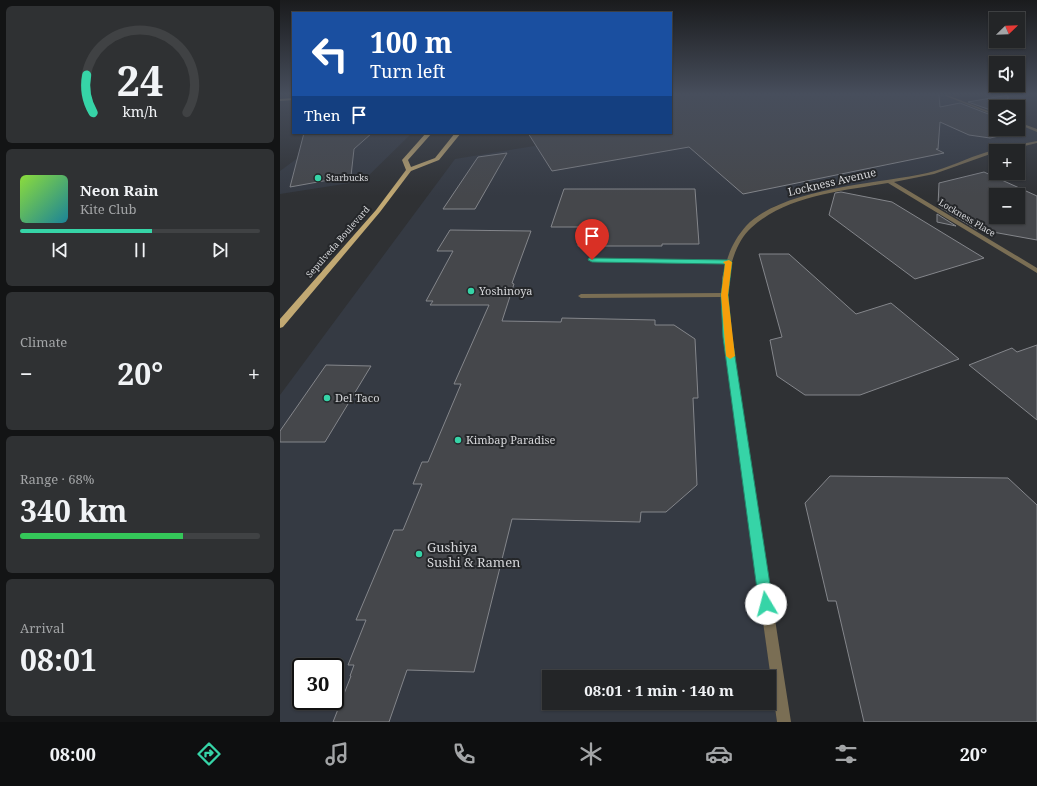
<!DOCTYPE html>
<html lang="en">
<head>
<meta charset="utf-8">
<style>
	:root { --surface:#232527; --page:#2f3133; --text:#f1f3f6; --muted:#a3a5a7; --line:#404244; --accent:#36d4a7 }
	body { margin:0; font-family:"Noto Serif",serif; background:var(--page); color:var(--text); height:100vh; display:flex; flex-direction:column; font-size:15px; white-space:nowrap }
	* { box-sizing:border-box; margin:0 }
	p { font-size:13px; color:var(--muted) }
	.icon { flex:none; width:22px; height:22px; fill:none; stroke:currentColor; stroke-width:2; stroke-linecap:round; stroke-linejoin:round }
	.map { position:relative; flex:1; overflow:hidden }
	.panel { display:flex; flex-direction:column; gap:6px; padding:6px; background:#131415; width:280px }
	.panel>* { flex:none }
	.hud { position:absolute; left:12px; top:12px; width:380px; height:122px; border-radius:0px; box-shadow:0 1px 3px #0004,0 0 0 1px var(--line); background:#1a4fa0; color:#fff; overflow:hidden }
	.needle { width:26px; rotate:67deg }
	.buttons { position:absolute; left:709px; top:12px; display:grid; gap:8px }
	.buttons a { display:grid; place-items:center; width:36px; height:36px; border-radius:0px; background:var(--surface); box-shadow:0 1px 3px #0004,0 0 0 1px var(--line); font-size:20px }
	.speed { position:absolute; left:12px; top:658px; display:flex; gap:8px; font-size:20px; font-weight:700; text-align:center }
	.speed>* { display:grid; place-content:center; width:52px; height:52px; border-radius:50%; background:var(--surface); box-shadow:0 1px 3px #0004,0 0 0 1px var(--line); line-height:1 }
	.speed .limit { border:2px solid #111; border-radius:6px; background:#fff; color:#111 }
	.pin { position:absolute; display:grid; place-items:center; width:34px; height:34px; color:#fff; margin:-41px -17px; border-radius:50% 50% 50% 0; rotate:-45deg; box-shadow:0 0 4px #0007 }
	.pin .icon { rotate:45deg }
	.me { position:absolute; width:44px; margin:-22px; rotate:352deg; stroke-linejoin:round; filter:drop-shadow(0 0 3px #0008) }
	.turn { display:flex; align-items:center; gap:14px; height:84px; padding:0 12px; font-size:18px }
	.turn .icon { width:52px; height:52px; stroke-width:2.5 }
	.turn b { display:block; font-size:28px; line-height:34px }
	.then { display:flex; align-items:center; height:38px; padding:0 12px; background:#0003; gap:8px; font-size:15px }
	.big { font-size:30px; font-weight:700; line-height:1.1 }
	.panel .tile { flex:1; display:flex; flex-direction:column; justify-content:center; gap:6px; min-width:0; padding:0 14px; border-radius:6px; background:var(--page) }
	.panel .dial { align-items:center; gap:0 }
	.dial svg { height:104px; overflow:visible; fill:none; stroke:var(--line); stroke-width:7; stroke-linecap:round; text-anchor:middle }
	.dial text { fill:var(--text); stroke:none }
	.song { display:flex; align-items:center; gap:12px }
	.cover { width:48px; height:48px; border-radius:6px; background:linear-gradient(135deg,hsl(90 70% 55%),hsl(190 70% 35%)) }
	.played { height:4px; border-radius:2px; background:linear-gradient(90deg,var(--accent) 55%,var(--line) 55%) }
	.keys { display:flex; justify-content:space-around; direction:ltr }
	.heat { display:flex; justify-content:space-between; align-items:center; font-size:22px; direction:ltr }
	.charge { height:6px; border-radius:3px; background:linear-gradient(90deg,#34c759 68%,var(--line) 0) }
	.trip { position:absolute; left:262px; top:670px; width:234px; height:40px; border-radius:0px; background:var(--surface); box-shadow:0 1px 3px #0004,0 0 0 1px var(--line); font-weight:700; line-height:40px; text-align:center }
	.tab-bar { display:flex; height:64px; justify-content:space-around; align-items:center; background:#0e0f10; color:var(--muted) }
	.tab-bar .icon { width:28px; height:28px }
	.tab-bar .current { color:var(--accent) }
	.tab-bar b { font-size:18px; color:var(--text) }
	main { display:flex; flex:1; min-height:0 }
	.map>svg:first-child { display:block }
	.built { fill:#353a43; fill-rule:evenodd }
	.building { fill:#45474b; stroke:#84868b; fill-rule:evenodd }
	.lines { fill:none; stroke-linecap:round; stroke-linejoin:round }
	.minor { fill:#7a6e54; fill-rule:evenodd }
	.tertiary { fill:#7a6e54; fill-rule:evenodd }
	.primary { fill:#c2a973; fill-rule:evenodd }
	.route { fill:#36d4a7; stroke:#238a6d }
	.slow { fill:#f59e0b }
	.poi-dot { fill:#36d4a7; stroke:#25272a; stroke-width:1.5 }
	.labels { text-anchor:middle; stroke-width:4; stroke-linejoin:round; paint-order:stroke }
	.far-poi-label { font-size:9px; fill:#d5d6d9; stroke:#25272a; text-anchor:start }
	.far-street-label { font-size:9px; fill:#d5d6d9; stroke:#25272a }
	.street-label { font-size:11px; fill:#d5d6d9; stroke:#25272a }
	.poi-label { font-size:11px; fill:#d5d6d9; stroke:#25272a; text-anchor:start }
	.near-poi-label { font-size:13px; fill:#d5d6d9; stroke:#25272a; text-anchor:start }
</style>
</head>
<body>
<main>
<section class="panel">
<div class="tile dial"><svg viewBox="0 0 100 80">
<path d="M14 69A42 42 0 1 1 86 69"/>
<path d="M14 69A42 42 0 0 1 9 40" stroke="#36d4a7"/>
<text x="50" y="56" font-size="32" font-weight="700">24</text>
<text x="50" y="72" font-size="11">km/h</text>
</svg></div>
<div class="tile">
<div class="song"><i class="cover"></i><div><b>Neon Rain</b><p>Kite Club</p></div></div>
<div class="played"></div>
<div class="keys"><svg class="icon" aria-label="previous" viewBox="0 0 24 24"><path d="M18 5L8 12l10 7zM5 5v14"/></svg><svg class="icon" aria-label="pause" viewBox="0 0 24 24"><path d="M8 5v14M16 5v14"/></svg><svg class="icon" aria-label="next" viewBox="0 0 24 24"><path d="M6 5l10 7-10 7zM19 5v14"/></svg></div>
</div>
<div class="tile"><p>Climate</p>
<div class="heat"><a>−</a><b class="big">20°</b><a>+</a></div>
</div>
<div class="tile"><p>Range · 68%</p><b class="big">340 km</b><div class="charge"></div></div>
<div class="tile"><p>Arrival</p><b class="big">08:01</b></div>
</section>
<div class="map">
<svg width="757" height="722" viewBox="0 0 757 722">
	<rect width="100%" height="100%" fill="#2f3134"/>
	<g class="built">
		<path d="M602 95H662L716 116V129H738V124L757 131V141L711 152 656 171 521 198 495 206 476 217 461 232 451 250 445 267 444 336 497 722H0V395L175 159 334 133H391V125ZM21 667H55V701H21ZM269 677H489V703H269Z"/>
		<polygon points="52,133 132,133 83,181 0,194 0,171"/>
	</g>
	<g class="building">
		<polygon points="391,95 659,95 660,107 680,103 716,117 716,129 728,129 728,134 710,138 689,135 660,122 658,149 656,149 664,153 463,194 409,147 272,171 248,133 391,133"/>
		<polygon points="728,95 728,107 716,107 716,112 688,102"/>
		<polygon points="24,133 92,133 74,149 71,176 10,187"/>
		<polygon points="227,153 195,209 163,209 198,157"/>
		<path d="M704 172 757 196V240L696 229 658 206 659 183ZM716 195H738V217H716Z"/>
		<polygon points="284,189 415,189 419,244 382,244 382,246 298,246 303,227 271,227"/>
		<polygon points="561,192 612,202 704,258 635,279 549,215 555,193"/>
		<polygon points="657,214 676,226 657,222"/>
		<polygon points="170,230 251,231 232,283 234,284 222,321 281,322 282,318 375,320 375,325 394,325 415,339 418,398 413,398 417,485 386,512 361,512 360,522 232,519 194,672 127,670 109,722 53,722 71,676 70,676 74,665 68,665 86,620 76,620 114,530 123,530 142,484 133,484 142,462 148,462 181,384 174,384 209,305 150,305 153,301 146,301 173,251 157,251"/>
		<polygon points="479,254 509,254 576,314 611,303 679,359 580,395 525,395 497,376 490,340 502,337"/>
		<polygon points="757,345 757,420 689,365 732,348 737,352"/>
		<polygon points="46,365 91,366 45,442 0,442 0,431"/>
		<polygon points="550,476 728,478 757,505 757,722 584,722 556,601 548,601 525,503"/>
	</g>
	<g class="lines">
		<path class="minor" d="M757 141V143L723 151H716V152L654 174 614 182 757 268V273L608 183C562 191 507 195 471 228 460 238 453 255 450 270 446 292 449 315 451 337L511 722H497L443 337 442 297 301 298 298 296 301 294 442 293V278L446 264 312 262 309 260 312 258 447 260C451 247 457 236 466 226 502 188 597 184 647 173 668 168 687 158 707 152 723 147 740 144 757 141Z"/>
		<g class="tertiary">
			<polygon points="663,95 667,95 716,114 716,116"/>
			<polygon points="738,122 757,129 757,132 738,124"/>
		</g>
		<g class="primary">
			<polygon points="13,98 13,100 0,101 0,99"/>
			<polygon points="146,133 152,133 128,160 131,167 155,158 175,133 181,133 159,160 131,171 100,212 3,327 0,328 0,319 96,210 126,170 122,160"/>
		</g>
	</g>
	<linearGradient id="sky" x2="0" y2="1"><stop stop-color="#1a1b1d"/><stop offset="0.48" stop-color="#474e5c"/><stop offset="1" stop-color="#474e5c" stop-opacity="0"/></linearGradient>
	<rect width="757" height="196" fill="url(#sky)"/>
	<polygon class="route" points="309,258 449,260 452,262 448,295 452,337 493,604 491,609 486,611 481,609 479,604 443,337 441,295 445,264 312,262 308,260"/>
	<polygon class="slow" points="449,260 452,262 448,295 455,356 450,359 446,356 441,295 445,264 443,262"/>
	<g class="poi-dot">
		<circle cx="38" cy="178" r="4"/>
		<circle cx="191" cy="291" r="4"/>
		<circle cx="47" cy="398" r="4"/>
		<circle cx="178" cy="440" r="4"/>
		<circle cx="139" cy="554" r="4"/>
	</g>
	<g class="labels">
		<g class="far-poi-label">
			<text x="46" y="181">Starbucks</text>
		</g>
		<g class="far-street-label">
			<text transform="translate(687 218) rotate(31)" y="3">Lockness Place</text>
			<text transform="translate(58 242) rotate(-49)" y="3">Sepulveda Boulevard</text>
		</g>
		<g class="street-label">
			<text transform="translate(552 182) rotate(-13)" y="4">Lockness Avenue</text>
		</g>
		<g class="poi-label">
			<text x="199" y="295">Yoshinoya</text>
			<text x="55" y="402">Del Taco</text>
			<text x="186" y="444">Kimbap Paradise</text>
		</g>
		<g class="near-poi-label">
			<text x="147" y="552">Gushiya<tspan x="147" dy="15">Sushi &amp; Ramen</tspan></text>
		</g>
	</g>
</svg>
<div class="buttons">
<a><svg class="needle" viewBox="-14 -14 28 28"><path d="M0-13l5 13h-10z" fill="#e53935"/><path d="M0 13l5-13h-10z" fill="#a3a5a7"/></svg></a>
<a><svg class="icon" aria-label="sound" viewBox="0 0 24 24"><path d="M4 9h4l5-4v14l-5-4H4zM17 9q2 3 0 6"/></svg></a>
<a><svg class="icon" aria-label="layers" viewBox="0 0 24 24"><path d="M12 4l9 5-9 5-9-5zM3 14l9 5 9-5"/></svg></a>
<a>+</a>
<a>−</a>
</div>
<div class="speed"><div class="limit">30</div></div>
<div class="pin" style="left:312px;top:260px;background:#d93025"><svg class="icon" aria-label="arrive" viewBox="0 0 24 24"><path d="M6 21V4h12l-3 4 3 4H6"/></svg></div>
<svg class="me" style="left:486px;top:604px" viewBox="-20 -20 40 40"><circle r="19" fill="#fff"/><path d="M0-13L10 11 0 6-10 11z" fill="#36d4a7"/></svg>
<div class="trip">08:01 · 1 min · 140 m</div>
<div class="hud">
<div class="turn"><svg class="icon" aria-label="left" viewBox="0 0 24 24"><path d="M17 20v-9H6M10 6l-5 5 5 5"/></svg><div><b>100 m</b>Turn left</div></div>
<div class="then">Then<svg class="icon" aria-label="arrive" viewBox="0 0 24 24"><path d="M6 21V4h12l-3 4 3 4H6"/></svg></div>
</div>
</div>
</main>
<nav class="tab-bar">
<b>08:00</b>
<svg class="icon current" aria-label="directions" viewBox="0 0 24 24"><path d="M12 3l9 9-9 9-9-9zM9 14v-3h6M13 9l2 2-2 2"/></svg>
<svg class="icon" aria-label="music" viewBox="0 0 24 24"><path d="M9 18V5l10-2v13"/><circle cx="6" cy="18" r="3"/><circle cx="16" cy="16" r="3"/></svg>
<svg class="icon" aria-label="phone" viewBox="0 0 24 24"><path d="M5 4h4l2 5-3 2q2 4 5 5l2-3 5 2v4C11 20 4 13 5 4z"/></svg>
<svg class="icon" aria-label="climate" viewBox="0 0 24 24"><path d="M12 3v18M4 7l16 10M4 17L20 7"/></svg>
<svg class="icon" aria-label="car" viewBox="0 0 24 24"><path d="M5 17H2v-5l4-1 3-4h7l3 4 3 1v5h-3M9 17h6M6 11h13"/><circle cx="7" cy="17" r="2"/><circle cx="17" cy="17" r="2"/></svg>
<svg class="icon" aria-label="filters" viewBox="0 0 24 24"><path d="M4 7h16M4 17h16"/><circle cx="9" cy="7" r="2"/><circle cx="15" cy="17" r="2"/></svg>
<b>20°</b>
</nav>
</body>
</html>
